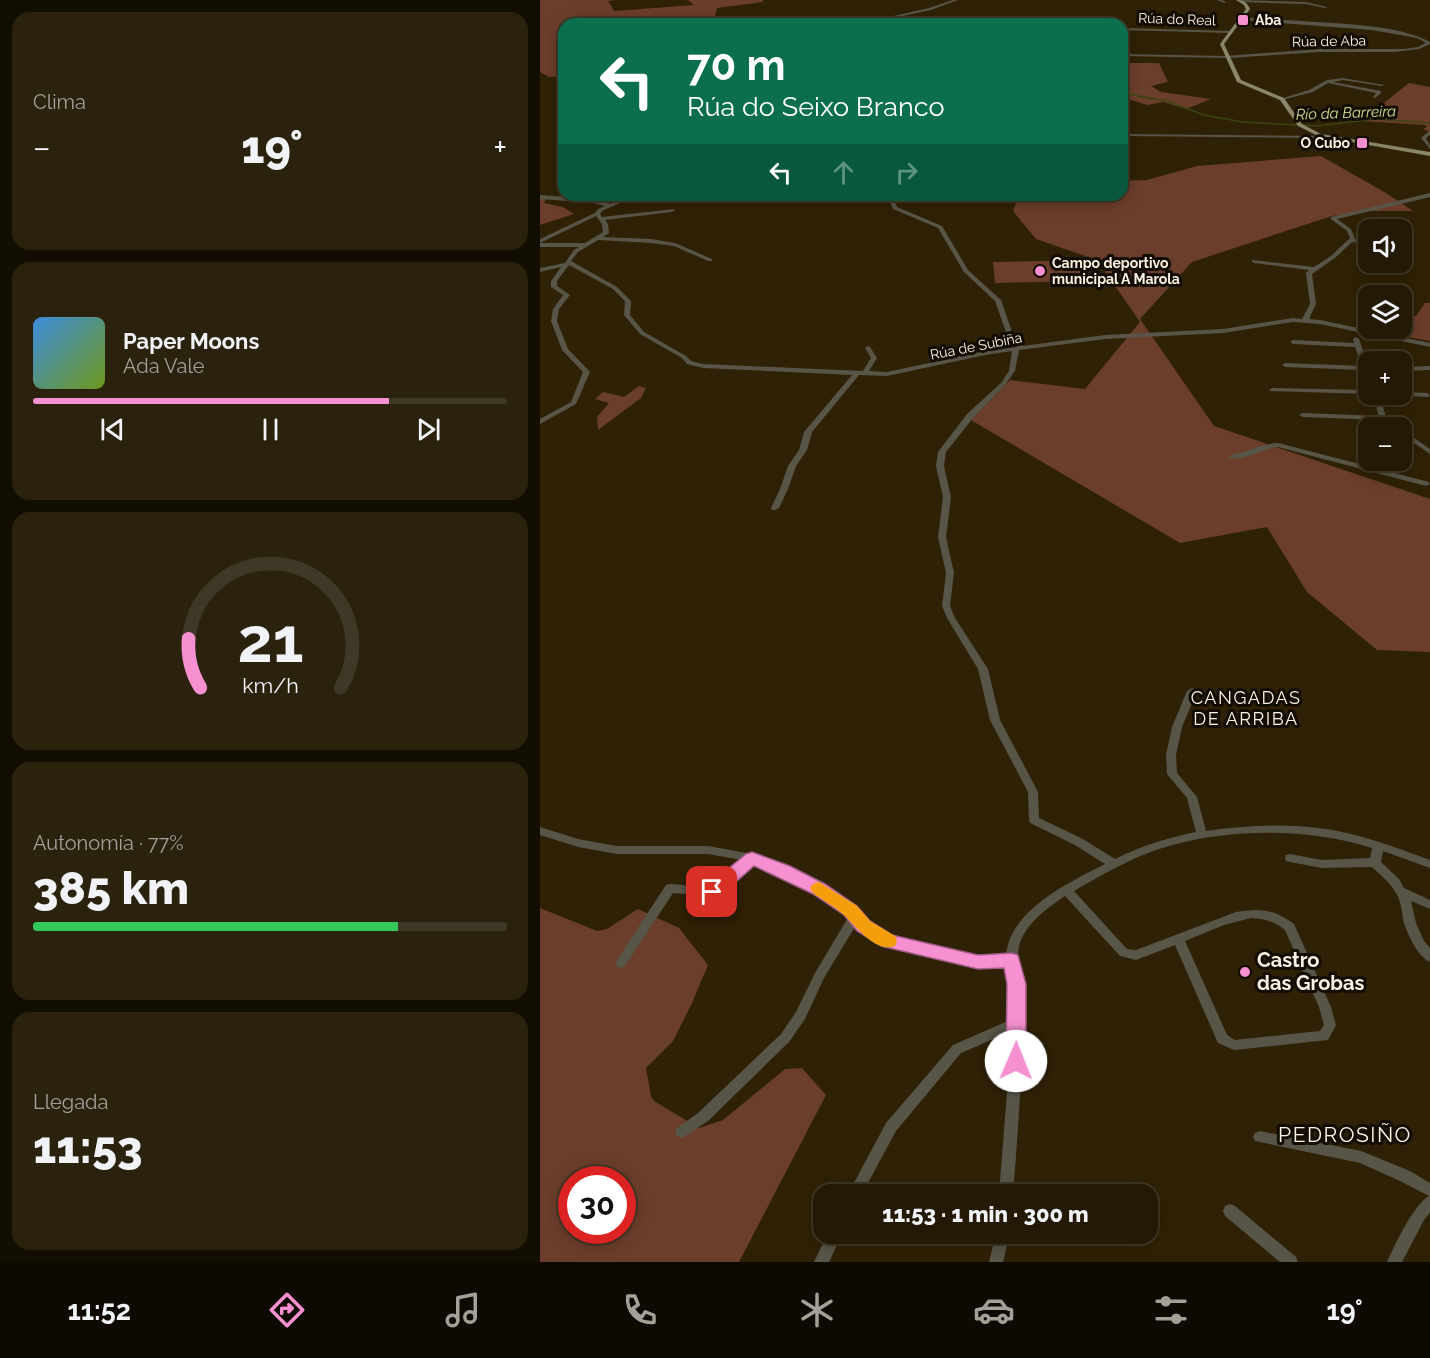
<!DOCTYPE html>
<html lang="es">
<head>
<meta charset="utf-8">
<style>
	:root { --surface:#231904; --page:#2b220e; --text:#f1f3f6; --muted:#a3a09a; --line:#403826; --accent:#f690d0 }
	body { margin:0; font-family:Raleway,sans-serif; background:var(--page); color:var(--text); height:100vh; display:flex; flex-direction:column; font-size:22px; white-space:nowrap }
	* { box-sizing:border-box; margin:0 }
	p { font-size:20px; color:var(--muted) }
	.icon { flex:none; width:33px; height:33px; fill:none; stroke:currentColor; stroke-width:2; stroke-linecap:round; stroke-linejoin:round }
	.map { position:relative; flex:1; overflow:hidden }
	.side { display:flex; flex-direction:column; gap:12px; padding:12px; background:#130e02; width:540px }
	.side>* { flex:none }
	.hud { position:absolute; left:18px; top:18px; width:570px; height:183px; border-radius:18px; box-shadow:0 3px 15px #0003,0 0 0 2px var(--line); background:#0b6e4f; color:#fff; overflow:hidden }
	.fabs { position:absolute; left:818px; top:219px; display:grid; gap:12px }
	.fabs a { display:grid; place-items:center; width:54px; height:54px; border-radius:12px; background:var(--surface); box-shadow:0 3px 15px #0003,0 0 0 2px var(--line); font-size:30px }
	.speed { position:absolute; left:18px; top:1166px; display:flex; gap:12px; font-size:30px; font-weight:700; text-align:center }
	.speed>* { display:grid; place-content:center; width:78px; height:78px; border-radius:50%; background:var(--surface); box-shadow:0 3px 15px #0003,0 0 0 2px var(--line); line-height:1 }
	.speed .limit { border:9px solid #d22; background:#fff; color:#111 }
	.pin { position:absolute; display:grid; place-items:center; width:51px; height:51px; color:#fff; margin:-26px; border-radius:12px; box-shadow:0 3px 9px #0006 }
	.me { position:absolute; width:66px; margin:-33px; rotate:1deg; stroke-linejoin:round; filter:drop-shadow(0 0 4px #0008) }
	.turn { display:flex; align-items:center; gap:21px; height:126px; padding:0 30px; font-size:27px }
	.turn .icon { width:78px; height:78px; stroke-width:2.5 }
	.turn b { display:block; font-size:42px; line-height:51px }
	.lanes { display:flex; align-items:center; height:57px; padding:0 30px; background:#0003; justify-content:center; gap:30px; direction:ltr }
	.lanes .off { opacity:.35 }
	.big { font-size:45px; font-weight:800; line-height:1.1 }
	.side .card { flex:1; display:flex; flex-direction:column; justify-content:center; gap:9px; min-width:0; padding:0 21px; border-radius:18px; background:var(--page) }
	.side .dial { align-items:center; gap:0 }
	.dial svg { height:156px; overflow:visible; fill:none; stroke:var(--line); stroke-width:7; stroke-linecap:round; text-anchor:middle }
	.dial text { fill:var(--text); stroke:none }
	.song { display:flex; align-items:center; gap:18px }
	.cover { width:72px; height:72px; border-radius:9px; background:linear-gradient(135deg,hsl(210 70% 55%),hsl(80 70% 35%)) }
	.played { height:6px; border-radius:3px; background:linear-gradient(90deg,var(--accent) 75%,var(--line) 75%) }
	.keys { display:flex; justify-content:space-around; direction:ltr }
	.heat { display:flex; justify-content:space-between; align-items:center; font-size:33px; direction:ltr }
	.charge { height:9px; border-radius:4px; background:linear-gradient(90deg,#34c759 77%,var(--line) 0) }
	.trip { position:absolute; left:273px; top:1184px; width:345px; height:60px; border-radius:18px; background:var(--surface); box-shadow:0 3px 15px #0003,0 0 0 2px var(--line); font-weight:800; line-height:60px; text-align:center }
	.tab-bar { display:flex; height:96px; justify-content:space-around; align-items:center; background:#0e0a02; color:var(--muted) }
	.tab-bar .icon { width:42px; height:42px }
	.tab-bar .active { color:var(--accent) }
	.tab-bar b { font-size:27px; color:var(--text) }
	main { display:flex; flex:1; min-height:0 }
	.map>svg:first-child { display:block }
	.green { fill:#6b3d2b; fill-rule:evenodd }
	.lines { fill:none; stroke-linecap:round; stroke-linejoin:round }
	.stream { stroke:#3b4610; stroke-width:1.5 }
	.minor { fill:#575548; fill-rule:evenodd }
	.major { fill:#8a866a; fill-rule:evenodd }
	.route { fill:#f690d0; stroke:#a05e87; stroke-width:1.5 }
	.slow { fill:#f59e0b }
	.poi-dot { fill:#f690d0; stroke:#120c03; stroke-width:2 }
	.labels { text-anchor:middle; stroke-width:6; stroke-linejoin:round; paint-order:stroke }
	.far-street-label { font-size:14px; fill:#fcf2e2; stroke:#120c03 }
	.far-poi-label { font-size:14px; font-weight:bold; fill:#fcf2e2; stroke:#120c03; text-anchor:start }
	.far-water-label { font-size:15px; font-style:italic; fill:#cbe08f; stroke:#120c03 }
	.neighbourhood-label { font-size:18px; letter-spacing:1.5px; fill:#fcf2e2; stroke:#120c03 }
	.near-poi-label { font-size:20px; font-weight:bold; fill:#fcf2e2; stroke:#120c03; text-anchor:start }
	.near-neighbourhood-label { font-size:21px; letter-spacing:1.5px; fill:#fcf2e2; stroke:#120c03 }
</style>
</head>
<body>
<main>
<section class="side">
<div class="card"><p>Clima</p>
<div class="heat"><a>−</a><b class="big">19°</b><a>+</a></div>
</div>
<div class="card">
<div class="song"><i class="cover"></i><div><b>Paper Moons</b><p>Ada Vale</p></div></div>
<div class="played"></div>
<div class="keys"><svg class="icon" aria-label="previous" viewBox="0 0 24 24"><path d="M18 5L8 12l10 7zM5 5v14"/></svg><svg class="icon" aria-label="pause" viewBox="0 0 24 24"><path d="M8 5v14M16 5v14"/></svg><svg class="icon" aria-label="next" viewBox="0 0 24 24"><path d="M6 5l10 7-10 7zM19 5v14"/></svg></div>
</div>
<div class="card dial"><svg viewBox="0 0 100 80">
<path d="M14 69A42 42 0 1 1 86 69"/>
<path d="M14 69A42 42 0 0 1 8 44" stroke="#f690d0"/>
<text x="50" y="56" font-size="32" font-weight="700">21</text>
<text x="50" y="72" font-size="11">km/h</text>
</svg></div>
<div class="card"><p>Autonomía · 77%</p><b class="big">385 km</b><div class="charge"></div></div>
<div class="card"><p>Llegada</p><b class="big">11:53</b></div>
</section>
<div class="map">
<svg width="890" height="1262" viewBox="0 0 890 1262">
	<rect width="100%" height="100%" fill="#2f2105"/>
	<g class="green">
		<polygon points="0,0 76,0 68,1 74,11 154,5 148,0 223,0 223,2 177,8 174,20 175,24 24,24 24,76 9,77 0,72"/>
		<polygon points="582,63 619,63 628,82 611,86 621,92 671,99 646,109 623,102 607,105 582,97"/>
		<polygon points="869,83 890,87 890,132 883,129 887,127 885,125 821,121"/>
		<polygon points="781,156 846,193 873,211 829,211 792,216 652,262 600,319 674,426 890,499 890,652 837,650 767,592 727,527 640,543 431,420 470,380 545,389 600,322 557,260 496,239 473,211 479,195 582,195 582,181 607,180 657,166"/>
		<polygon points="0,199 6,199 4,203 23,207 34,214 0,225"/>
		<polygon points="544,260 549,281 455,283 453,262"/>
		<polygon points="885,303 890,303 890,341 819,328 819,313 828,313 828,328 861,328 861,315 876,316"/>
		<polygon points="99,386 106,388 101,398 58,430 57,417 69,403 55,399 63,392 84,397"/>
		<path d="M0 908 57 931 67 929 98 909 139 928 168 965 152 1003 133 1041 106 1068 111 1096 114 1101 159 1128 183 1120 245 1069 262 1068 286 1095 199 1262H0ZM32 1179H82V1230H32Z"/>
	</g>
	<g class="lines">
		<polyline class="stream" points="582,93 626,101 664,115 703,122 776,126 837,119 890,123"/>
		<g class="minor">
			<polygon points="413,0 418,0 391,10 325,24 318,24 389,8"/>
			<polygon points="677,0 682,0 686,2 684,3"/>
			<polygon points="701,0 766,2 787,7 785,8 766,4 701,2 699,1"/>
			<path d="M700 18C720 18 741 20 761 21 799 24 857 24 890 42V44L879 49 855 52H780L688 58 582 56V54L685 56 780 49H864L878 47 886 43 877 38 832 30 701 20Z"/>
			<polygon points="582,28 691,31 693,32 691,33 582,30"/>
			<polygon points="803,78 844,85 842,86 803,80 793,82 841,91 841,93 835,98 833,97 836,93 788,83 773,92 742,100 740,99 769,90 787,80"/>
			<polygon points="888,132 890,132 890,135 886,138 890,145 890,149 881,138"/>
			<polygon points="582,134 789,136 791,137 789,138 582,136"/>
			<path d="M890 193V197L797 219 811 229 815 239 828 241V245L812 242 795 258 772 274 776 304 769 319 780 320 890 343V347L780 324 753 322 683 333 565 339 479 350 475 371 465 385 433 418 406 452 404 466 411 497 406 537 414 573 410 606 415 618 448 669 460 720 498 792 499 818 543 839 575 859C601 846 627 838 656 832L647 798 627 774 626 755 632 727 647 691 652 688 655 689 657 691 642 727 636 755 637 773 657 797 666 831C715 824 767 822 815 835 840 841 865 851 890 860V868L843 851 841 862 859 879 864 888 890 900V909L871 901 876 923 884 941 890 948V962C878 957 868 935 864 923 862 915 862 907 859 899 854 886 842 876 832 867L782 868 750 862 746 861 745 858 746 855 750 854 782 860 830 858 832 848C766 827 681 828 616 850 587 860 560 876 534 891L587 949 596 950 696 912C720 908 734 909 754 924L791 1007 796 1025 788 1040 694 1050 678 1043 635 945 596 960 580 956 525 896C507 908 485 924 479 946 476 960 481 974 483 987 484 996 483 1006 483 1015 482 1074 478 1134 473 1194H459L467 1092 470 1032 421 1053 356 1131 322 1194H308L346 1123 413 1045 470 1020C471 1001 470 984 467 965L438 967 348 946 319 929 316 925 284 978 265 1019 249 1042 168 1121 142 1138 137 1136 135 1132 137 1128 158 1113 241 1034 256 1012 275 973 309 916C285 893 244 876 213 863L177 895 173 896 133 893 85 966 81 968 77 966 75 963 77 960 126 885 130 884 171 887 202 860 168 854H77L38 847 0 835V827L38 839 77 846H168L212 854 248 868 283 886 315 908 327 923 351 937 438 957 466 956C469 910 530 882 565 864L535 845 490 823 489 820 488 792 450 720 438 669 407 618 402 606 406 573 398 537 403 497 396 466 398 452 427 414 461 383 469 371 472 351 445 355 347 376 319 375 272 432 267 450 256 466 248 489 239 508 235 510H232L231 508 240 489 248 466 259 450 264 432 312 375 163 368 147 364 142 358 100 334 84 315 85 301 73 289 29 265 17 281V286L30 295 19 309 17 321 28 349 50 372 36 404 0 424V419L31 402 43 372 22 350 11 321 13 309 23 295 11 287V281L21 267 0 272V268L25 263 34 250 39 247H0V243H45L63 232 62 224 56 216 2 242 0 243V239L55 213 58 209 65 206 53 203 0 199V195L53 199 70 204 90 195H97L62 211 60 214 62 217 134 209 135 210 132 212 65 220 68 224 69 233 63 237 111 239 135 243 172 259V261H168L134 246 111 243 58 240 38 252 31 261 77 287 91 301 90 315 104 332 146 356 151 361 163 364 323 371 331 358 325 348 328 346 330 347 337 358 329 371 347 372 445 351 477 347 466 332 455 301 424 272 398 228 353 209 347 195H353L357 207 402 226 428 270 461 300 472 332 483 346 565 335 683 329 753 318 762 319 770 304 766 273 769 270 714 263 712 262V260L774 267 791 256 810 238 807 231 791 219V217ZM711 918C725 919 734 921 745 930L779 1007 784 1025 780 1031 695 1040 687 1035 645 941 684 925Z"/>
			<polygon points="262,195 268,195 266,201 261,200"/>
			<polygon points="816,337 819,339 828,365 828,377 826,376 823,370 745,367 742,365 745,363 822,366 815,347 753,344 750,342 753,340 814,343 813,339"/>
			<polygon points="890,366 890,370 861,371 861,367"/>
			<polygon points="732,388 828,390 828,394 730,391 729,390"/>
			<polygon points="861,392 887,393 889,394 890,396 887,397 859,395 858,394 861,394"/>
			<polygon points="832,394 839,394 846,417 860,428 852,428 841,420 763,417 759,415 763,413 839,416"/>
			<polygon points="861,429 890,449 890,454 861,434"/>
			<path d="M738 443 889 482 890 484 886 486 738 447C724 448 701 463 689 457L690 455C707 452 721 444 738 443Z"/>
			<path d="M720 1131 821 1151 870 1171 890 1183V1213L884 1220 862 1262H847C854 1246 874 1204 889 1196L860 1181 820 1163 715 1141 713 1137 715 1133Z"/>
			<polygon points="690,1204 695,1206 756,1257 758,1262 740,1262 685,1216 683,1211 685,1206"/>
			<polygon points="288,1233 303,1233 289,1262 274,1262"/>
			<polygon points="456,1233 470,1233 463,1262 449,1262"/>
		</g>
		<path class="major" d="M696 0C703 0 707 2 710 9L684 44 701 80 744 98 762 124 781 134 890 152V156L778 136 758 126 740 100 697 82 680 44 706 9 704 5Z"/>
	</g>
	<polygon class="route" points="212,852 250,866 285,884 317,906 330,921 352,935 438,955 472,953 478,955 486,984 486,1061 483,1067 476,1070 469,1067 466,1061 467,984 464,968 438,969 341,946 317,931 304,915 273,894 214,866 179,897 172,899 166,897 164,892 166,887 206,854"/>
	<path class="slow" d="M279 882 317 906 330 921 355 936 357 941 355 946C335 953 317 927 304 915 295 907 283 900 273 893L270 888 273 884Z"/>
	<g class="poi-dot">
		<rect x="697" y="14" width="12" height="12" rx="3"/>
		<rect x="816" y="137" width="12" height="12" rx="3"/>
		<circle cx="500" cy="271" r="6"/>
		<circle cx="705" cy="972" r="6"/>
	</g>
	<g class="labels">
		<g class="far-street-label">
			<text transform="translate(637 19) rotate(2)" y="5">Rúa do Real</text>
			<text transform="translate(789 41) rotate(-1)" y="5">Rúa de Aba</text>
			<text transform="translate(436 346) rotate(-11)" y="5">Rúa de Subiña</text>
		</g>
		<g class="far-poi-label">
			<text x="715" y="25">Aba</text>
			<text x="810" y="148" text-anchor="end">O Cubo</text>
			<text x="512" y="268">Campo deportivo<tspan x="512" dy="16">municipal A Marola</tspan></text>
		</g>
		<g class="far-water-label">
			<text transform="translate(806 113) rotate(-2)" y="5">Río da Barreira</text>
		</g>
		<g class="neighbourhood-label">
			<text x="706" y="704">CANGADAS<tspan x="706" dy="21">DE ARRIBA</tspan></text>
		</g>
		<g class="near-poi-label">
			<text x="717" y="967">Castro<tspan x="717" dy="23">das Grobas</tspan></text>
		</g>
		<g class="near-neighbourhood-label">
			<text x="805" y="1142">PEDROSIÑO</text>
		</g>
	</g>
</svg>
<div class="fabs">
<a><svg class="icon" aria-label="sound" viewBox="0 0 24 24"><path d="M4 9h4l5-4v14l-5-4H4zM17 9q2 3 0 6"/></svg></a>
<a><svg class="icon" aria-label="layers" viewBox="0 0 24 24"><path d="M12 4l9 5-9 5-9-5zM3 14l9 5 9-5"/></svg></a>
<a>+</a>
<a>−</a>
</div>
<div class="speed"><div class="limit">30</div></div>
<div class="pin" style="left:172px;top:892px;background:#d93025"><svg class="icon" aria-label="arrive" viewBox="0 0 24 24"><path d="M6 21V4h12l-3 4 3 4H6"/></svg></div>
<svg class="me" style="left:476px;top:1061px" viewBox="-20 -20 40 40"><circle r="19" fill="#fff"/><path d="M0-13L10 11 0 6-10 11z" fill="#f690d0"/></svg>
<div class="trip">11:53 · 1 min · 300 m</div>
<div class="hud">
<div class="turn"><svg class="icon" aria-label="left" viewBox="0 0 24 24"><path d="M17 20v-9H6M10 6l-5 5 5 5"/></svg><div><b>70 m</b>Rúa do Seixo Branco</div></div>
<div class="lanes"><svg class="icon" aria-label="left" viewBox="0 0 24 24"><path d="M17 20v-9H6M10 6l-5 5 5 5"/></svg><svg class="icon off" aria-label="ahead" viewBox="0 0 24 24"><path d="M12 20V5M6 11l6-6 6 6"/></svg><svg class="icon off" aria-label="right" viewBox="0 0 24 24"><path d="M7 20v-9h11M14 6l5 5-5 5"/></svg></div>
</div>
</div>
</main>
<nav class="tab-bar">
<b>11:52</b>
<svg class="icon active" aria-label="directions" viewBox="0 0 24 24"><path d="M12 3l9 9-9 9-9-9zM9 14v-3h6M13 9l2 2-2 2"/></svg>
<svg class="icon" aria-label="music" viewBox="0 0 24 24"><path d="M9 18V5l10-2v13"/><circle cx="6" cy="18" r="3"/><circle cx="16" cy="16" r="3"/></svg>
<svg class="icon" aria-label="phone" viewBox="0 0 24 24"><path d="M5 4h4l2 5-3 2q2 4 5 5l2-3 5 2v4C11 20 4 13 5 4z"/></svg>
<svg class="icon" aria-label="climate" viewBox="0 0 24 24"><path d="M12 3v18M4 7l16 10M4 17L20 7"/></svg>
<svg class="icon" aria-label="car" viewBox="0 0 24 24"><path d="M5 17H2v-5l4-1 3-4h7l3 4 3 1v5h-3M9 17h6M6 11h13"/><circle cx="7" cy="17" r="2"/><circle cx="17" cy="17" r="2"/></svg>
<svg class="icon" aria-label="filters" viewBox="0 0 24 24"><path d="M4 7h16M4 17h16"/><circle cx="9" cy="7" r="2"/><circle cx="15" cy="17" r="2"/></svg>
<b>19°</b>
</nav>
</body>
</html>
